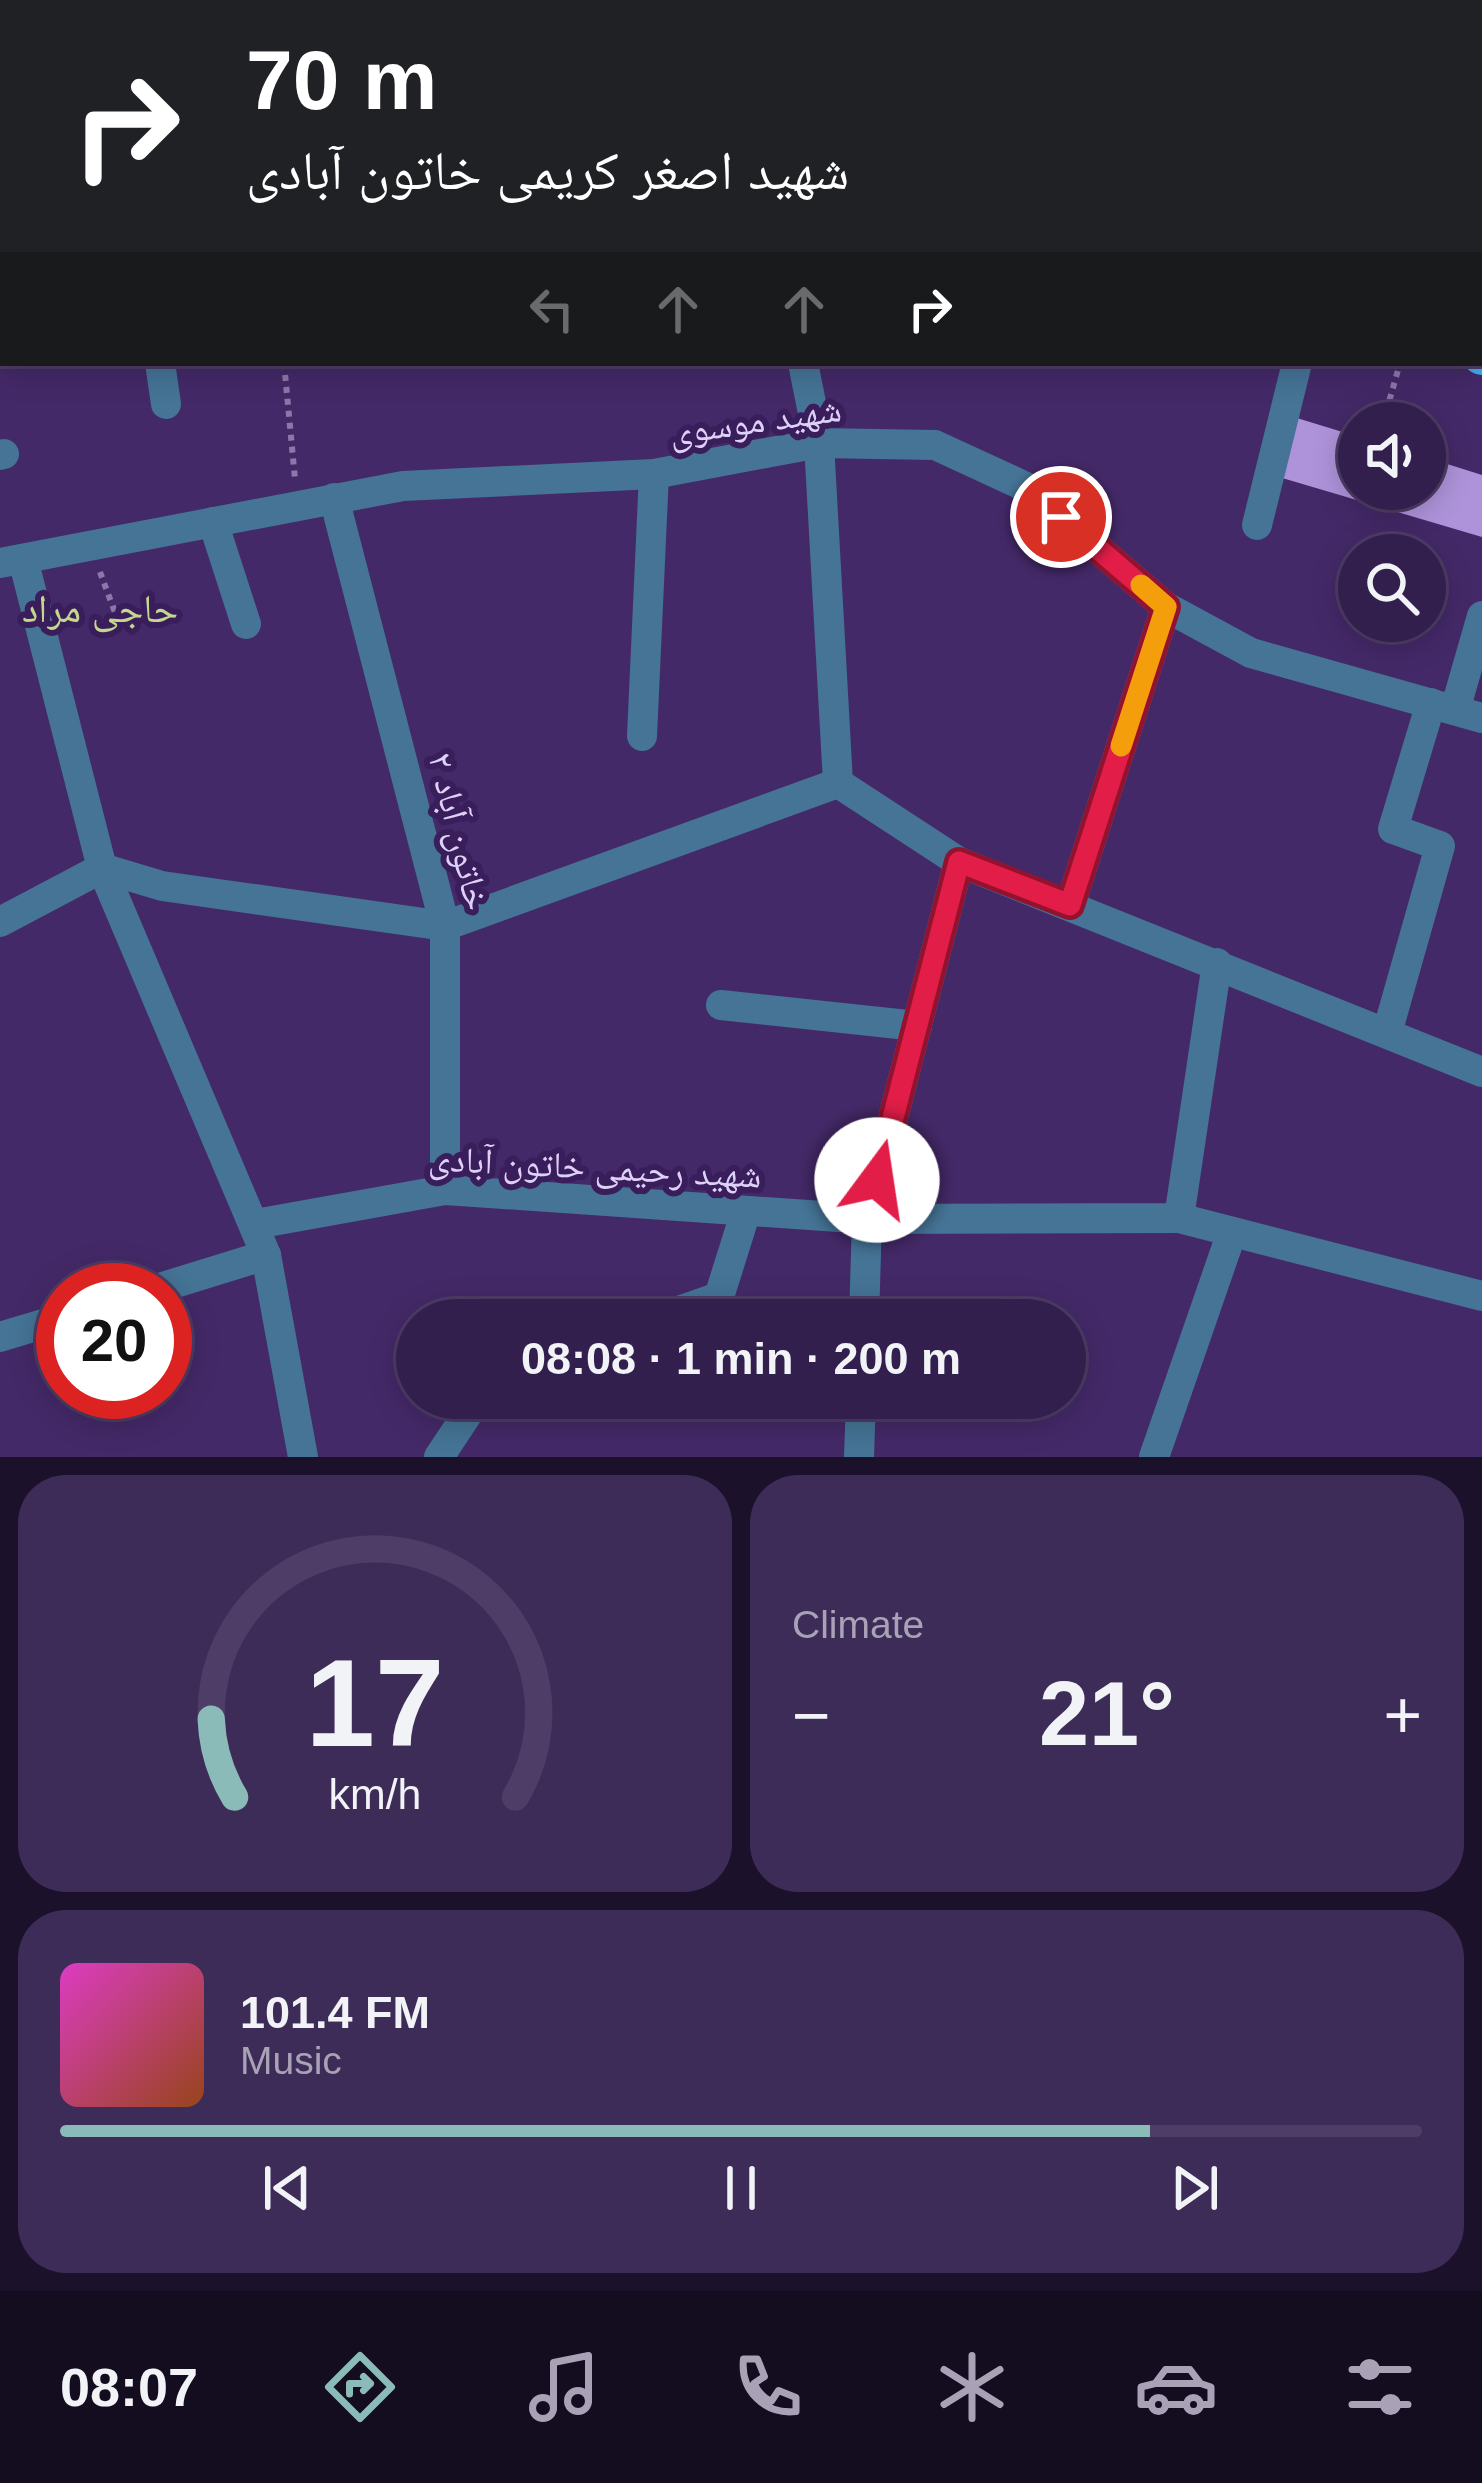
<!DOCTYPE html>
<html lang="en">
<head>
<meta charset="utf-8">
<style>
	:root { --surface:#331f4e; --page:#3e2c58; --text:#f1f3f6; --muted:#a9a2b6; --line:#4e3d66; --accent:#8bbbb9 }
	body { margin:0; font-family:Arial,"Noto Naskh Arabic",sans-serif; background:var(--page); color:var(--text); height:100vh; display:flex; flex-direction:column; font-size:45px; white-space:nowrap }
	* { box-sizing:border-box; margin:0 }
	p { font-size:39px; color:var(--muted) }
	.icon { flex:none; width:66px; height:66px; fill:none; stroke:currentColor; stroke-width:2; stroke-linecap:round; stroke-linejoin:round }
	.map { position:relative; height:1457px; overflow:hidden }
	.drawer { display:flex; flex-direction:column; gap:18px; padding:18px; background:#1c112b; flex:1 }
	.drawer>* { flex:none }
	.guide { position:absolute; left:0px; top:0px; width:1482px; height:366px; box-shadow:0 6px 30px #0003,0 0 0 3px var(--line); background:#202124; color:#fff; overflow:hidden }
	.buttons { position:absolute; left:1338px; top:402px; display:grid; gap:24px }
	.buttons a { display:grid; place-items:center; width:108px; height:108px; border-radius:50%; background:var(--surface); box-shadow:0 6px 30px #0003,0 0 0 3px var(--line); font-size:60px }
	.speed { position:absolute; left:36px; top:1263px; display:flex; gap:24px; font-size:60px; font-weight:700; text-align:center }
	.speed>* { display:grid; place-content:center; width:156px; height:156px; border-radius:50%; background:var(--surface); box-shadow:0 6px 30px #0003,0 0 0 3px var(--line); line-height:1 }
	.speed .limit { border:18px solid #d22; background:#fff; color:#111 }
	.pin { position:absolute; display:grid; place-items:center; width:102px; height:102px; color:#fff; margin:-51px; border:6px solid #fff; border-radius:50%; box-shadow:0 3px 12px #0007 }
	.me { position:absolute; width:132px; margin:-66px; rotate:14deg; stroke-linejoin:round; filter:drop-shadow(0 0 9px #0008) }
	.turn { display:flex; align-items:center; gap:42px; height:252px; padding:0 48px; font-size:54px }
	.turn .icon { width:156px; height:156px; stroke-width:2.5 }
	.turn b { display:block; font-size:84px; line-height:102px }
	.lanes { display:flex; align-items:center; height:114px; padding:0 48px; background:#0003; justify-content:center; gap:60px; direction:ltr }
	.lanes .off { opacity:.35 }
	.big { font-size:90px; font-weight:800; line-height:1.1 }
	.drawer .tile { flex:1; display:flex; flex-direction:column; justify-content:center; gap:18px; min-width:0; padding:0 42px; border-radius:48px; background:var(--page) }
	.drawer .dial { align-items:center; gap:0 }
	.dial svg { height:312px; overflow:visible; fill:none; stroke:var(--line); stroke-width:7; stroke-linecap:round; text-anchor:middle }
	.dial text { fill:var(--text); stroke:none }
	.song { display:flex; align-items:center; gap:36px }
	.cover { width:144px; height:144px; border-radius:18px; background:linear-gradient(135deg,hsl(310 70% 55%),hsl(20 70% 35%)) }
	.played { height:12px; border-radius:6px; background:linear-gradient(90deg,var(--accent) 80%,var(--line) 80%) }
	.keys { display:flex; justify-content:space-around; direction:ltr }
	.heat { display:flex; justify-content:space-between; align-items:center; font-size:66px; direction:ltr }
	.drawer .tiles { flex:1; display:grid; gap:18px; grid-template-columns:1fr 1fr }
	.tile:last-child { grid-column:span 2 }
	.trip { position:absolute; left:396px; top:1299px; width:690px; height:120px; border-radius:60px; background:var(--surface); box-shadow:0 6px 30px #0003,0 0 0 3px var(--line); font-weight:800; line-height:120px; text-align:center }
	.menu { display:flex; height:192px; justify-content:space-around; align-items:center; background:#140c1f; color:var(--muted) }
	.menu .icon { width:84px; height:84px }
	.menu .selected { color:var(--accent) }
	.menu b { font-size:54px; color:var(--text) }
	.map>svg:first-child { display:block }
	.building { fill:#ae93da }
	.lines { fill:none; stroke-linecap:round; stroke-linejoin:round }
	.path { stroke:#8c77ab; stroke-width:6; stroke-dasharray:6 6; stroke-linecap:butt }
	.minor { stroke:#457496; stroke-width:30 }
	.major { stroke:#3eabf0; stroke-width:30 }
	.route-casing { stroke:#92132f; stroke-width:30 }
	.route { stroke:#e11d48; stroke-width:21 }
	.slow { stroke:#f59e0b; stroke-width:21 }
	.labels { text-anchor:middle; stroke-width:12; stroke-linejoin:round; paint-order:stroke }
	.street-label { font-size:36px; fill:#ded1f7; stroke:#3a1e5c }
	.neighbourhood-label { font-size:39px; fill:#c3d88d; stroke:#3a1e5c }
</style>
</head>
<body>
<div class="map">
<svg width="1482" height="1457" viewBox="0 0 1482 1457">
	<rect width="100%" height="100%" fill="#442968"/>
	<polygon class="building" points="1287,415 1359,437 1359,489 1425,489 1425,457 1482,475 1482,537 1272,475"/>
	<g class="lines">
		<g class="path">
			<polyline points="284,363 295,479"/>
			<polyline points="1383,423 1400,363"/>
			<polyline points="100,572 120,626"/>
		</g>
		<g class="minor">
			<polyline points="71,0 75,3"/>
			<polyline points="1336,0 1337,3"/>
			<polyline points="186,3 187,0"/>
			<polyline points="815,3 815,0"/>
			<polyline points="0,105 3,103"/>
			<polyline points="1479,171 1482,170"/>
			<polyline points="1479,305 1482,304"/>
			<polyline points="160,363 166,404"/>
			<polyline points="803,363 819,443 838,783 959,862 867,1219 864,1320"/>
			<polyline points="0,455 4,454"/>
			<polyline points="334,498 445,926 445,1190"/>
			<polyline points="213,522 246,624"/>
			<polyline points="1257,525 1297,363"/>
			<polyline points="23,559 102,868 266,1255 303,1457"/>
			<polyline points="0,563 403,486 654,474 819,443 935,445 1026,487 1166,607 1251,653 1482,718"/>
			<polyline points="1455,710 1482,616"/>
			<polyline points="642,736 654,474"/>
			<polyline points="959,862 1482,1072"/>
			<polyline points="1070,905 1166,607"/>
			<polyline points="0,922 102,868 162,886 445,926 838,783"/>
			<polyline points="721,1005 917,1026"/>
			<polyline points="1387,1033 1440,846 1393,829 1431,703"/>
			<polyline points="1179,1218 1482,1296"/>
			<polyline points="256,1224 445,1190 867,1219 1179,1218 1217,963"/>
			<polyline points="153,1290 266,1255"/>
			<polyline points="653,1320 719,1297 746,1211"/>
			<polyline points="0,1337 63,1318"/>
			<polyline points="439,1457 478,1398"/>
			<polyline points="859,1457 861,1398"/>
			<polyline points="1154,1457 1232,1232"/>
		</g>
		<g class="major">
			<polyline points="478,0 486,3"/>
			<polyline points="1479,359 1482,360"/>
		</g>
	</g>
	<g class="lines">
		<g class="route-casing">
			<polyline id="route" points="877,1180 959,862 1070,905 1166,607 1061,517"/>
		</g>
		<use href="#route" class="route"/>
		<polyline class="slow" points="1121,746 1166,607 1141,585"/>
	</g>
	<g class="labels">
		<g class="street-label">
			<text transform="translate(755 420) rotate(-8)" y="13">شهید موسوی</text>
			<text transform="translate(460 831) rotate(76)" y="13">خاتون آباد ۲</text>
			<text transform="translate(595 1166) rotate(3)" y="13">شهید رحیمی خاتون آبادی</text>
		</g>
		<g class="neighbourhood-label">
			<text x="100" y="622">حاجی مراد</text>
		</g>
	</g>
</svg>
<div class="buttons">
<a><svg class="icon" aria-label="sound" viewBox="0 0 24 24"><path d="M4 9h4l5-4v14l-5-4H4zM17 9q2 3 0 6"/></svg></a>
<a><svg class="icon" aria-label="search" viewBox="0 0 24 24"><circle cx="10" cy="10" r="6"/><path d="M15 15l6 6"/></svg></a>
</div>
<div class="speed"><div class="limit">20</div></div>
<div class="pin" style="left:1061px;top:517px;background:#d93025"><svg class="icon" aria-label="arrive" viewBox="0 0 24 24"><path d="M6 21V4h12l-3 4 3 4H6"/></svg></div>
<svg class="me" style="left:877px;top:1180px" viewBox="-20 -20 40 40"><circle r="19" fill="#fff"/><path d="M0-13L10 11 0 6-10 11z" fill="#e11d48"/></svg>
<div class="trip">08:08 · 1 min · 200 m</div>
<div class="guide">
<div class="turn"><svg class="icon" aria-label="right" viewBox="0 0 24 24"><path d="M7 20v-9h11M14 6l5 5-5 5"/></svg><div><b>70 m</b>شهید اصغر کریمی خاتون آبادی</div></div>
<div class="lanes"><svg class="icon off" aria-label="left" viewBox="0 0 24 24"><path d="M17 20v-9H6M10 6l-5 5 5 5"/></svg><svg class="icon off" aria-label="ahead" viewBox="0 0 24 24"><path d="M12 20V5M6 11l6-6 6 6"/></svg><svg class="icon off" aria-label="ahead" viewBox="0 0 24 24"><path d="M12 20V5M6 11l6-6 6 6"/></svg><svg class="icon" aria-label="right" viewBox="0 0 24 24"><path d="M7 20v-9h11M14 6l5 5-5 5"/></svg></div>
</div>
</div>
<section class="drawer">
<div class="tiles">
<div class="tile dial"><svg viewBox="0 0 100 80">
<path d="M14 69A42 42 0 1 1 86 69"/>
<path d="M14 69A42 42 0 0 1 8 49" stroke="#8bbbb9"/>
<text x="50" y="56" font-size="32" font-weight="700">17</text>
<text x="50" y="72" font-size="11">km/h</text>
</svg></div>
<div class="tile"><p>Climate</p>
<div class="heat"><a>−</a><b class="big">21°</b><a>+</a></div>
</div>
<div class="tile">
<div class="song"><i class="cover"></i><div><b>101.4 FM</b><p>Music</p></div></div>
<div class="played"></div>
<div class="keys"><svg class="icon" aria-label="previous" viewBox="0 0 24 24"><path d="M18 5L8 12l10 7zM5 5v14"/></svg><svg class="icon" aria-label="pause" viewBox="0 0 24 24"><path d="M8 5v14M16 5v14"/></svg><svg class="icon" aria-label="next" viewBox="0 0 24 24"><path d="M6 5l10 7-10 7zM19 5v14"/></svg></div>
</div>
</div>
</section>
<nav class="menu">
<b>08:07</b>
<svg class="icon selected" aria-label="directions" viewBox="0 0 24 24"><path d="M12 3l9 9-9 9-9-9zM9 14v-3h6M13 9l2 2-2 2"/></svg>
<svg class="icon" aria-label="music" viewBox="0 0 24 24"><path d="M9 18V5l10-2v13"/><circle cx="6" cy="18" r="3"/><circle cx="16" cy="16" r="3"/></svg>
<svg class="icon" aria-label="phone" viewBox="0 0 24 24"><path d="M5 4h4l2 5-3 2q2 4 5 5l2-3 5 2v4C11 20 4 13 5 4z"/></svg>
<svg class="icon" aria-label="climate" viewBox="0 0 24 24"><path d="M12 3v18M4 7l16 10M4 17L20 7"/></svg>
<svg class="icon" aria-label="car" viewBox="0 0 24 24"><path d="M5 17H2v-5l4-1 3-4h7l3 4 3 1v5h-3M9 17h6M6 11h13"/><circle cx="7" cy="17" r="2"/><circle cx="17" cy="17" r="2"/></svg>
<svg class="icon" aria-label="filters" viewBox="0 0 24 24"><path d="M4 7h16M4 17h16"/><circle cx="9" cy="7" r="2"/><circle cx="15" cy="17" r="2"/></svg>
</nav>
</body>
</html>
